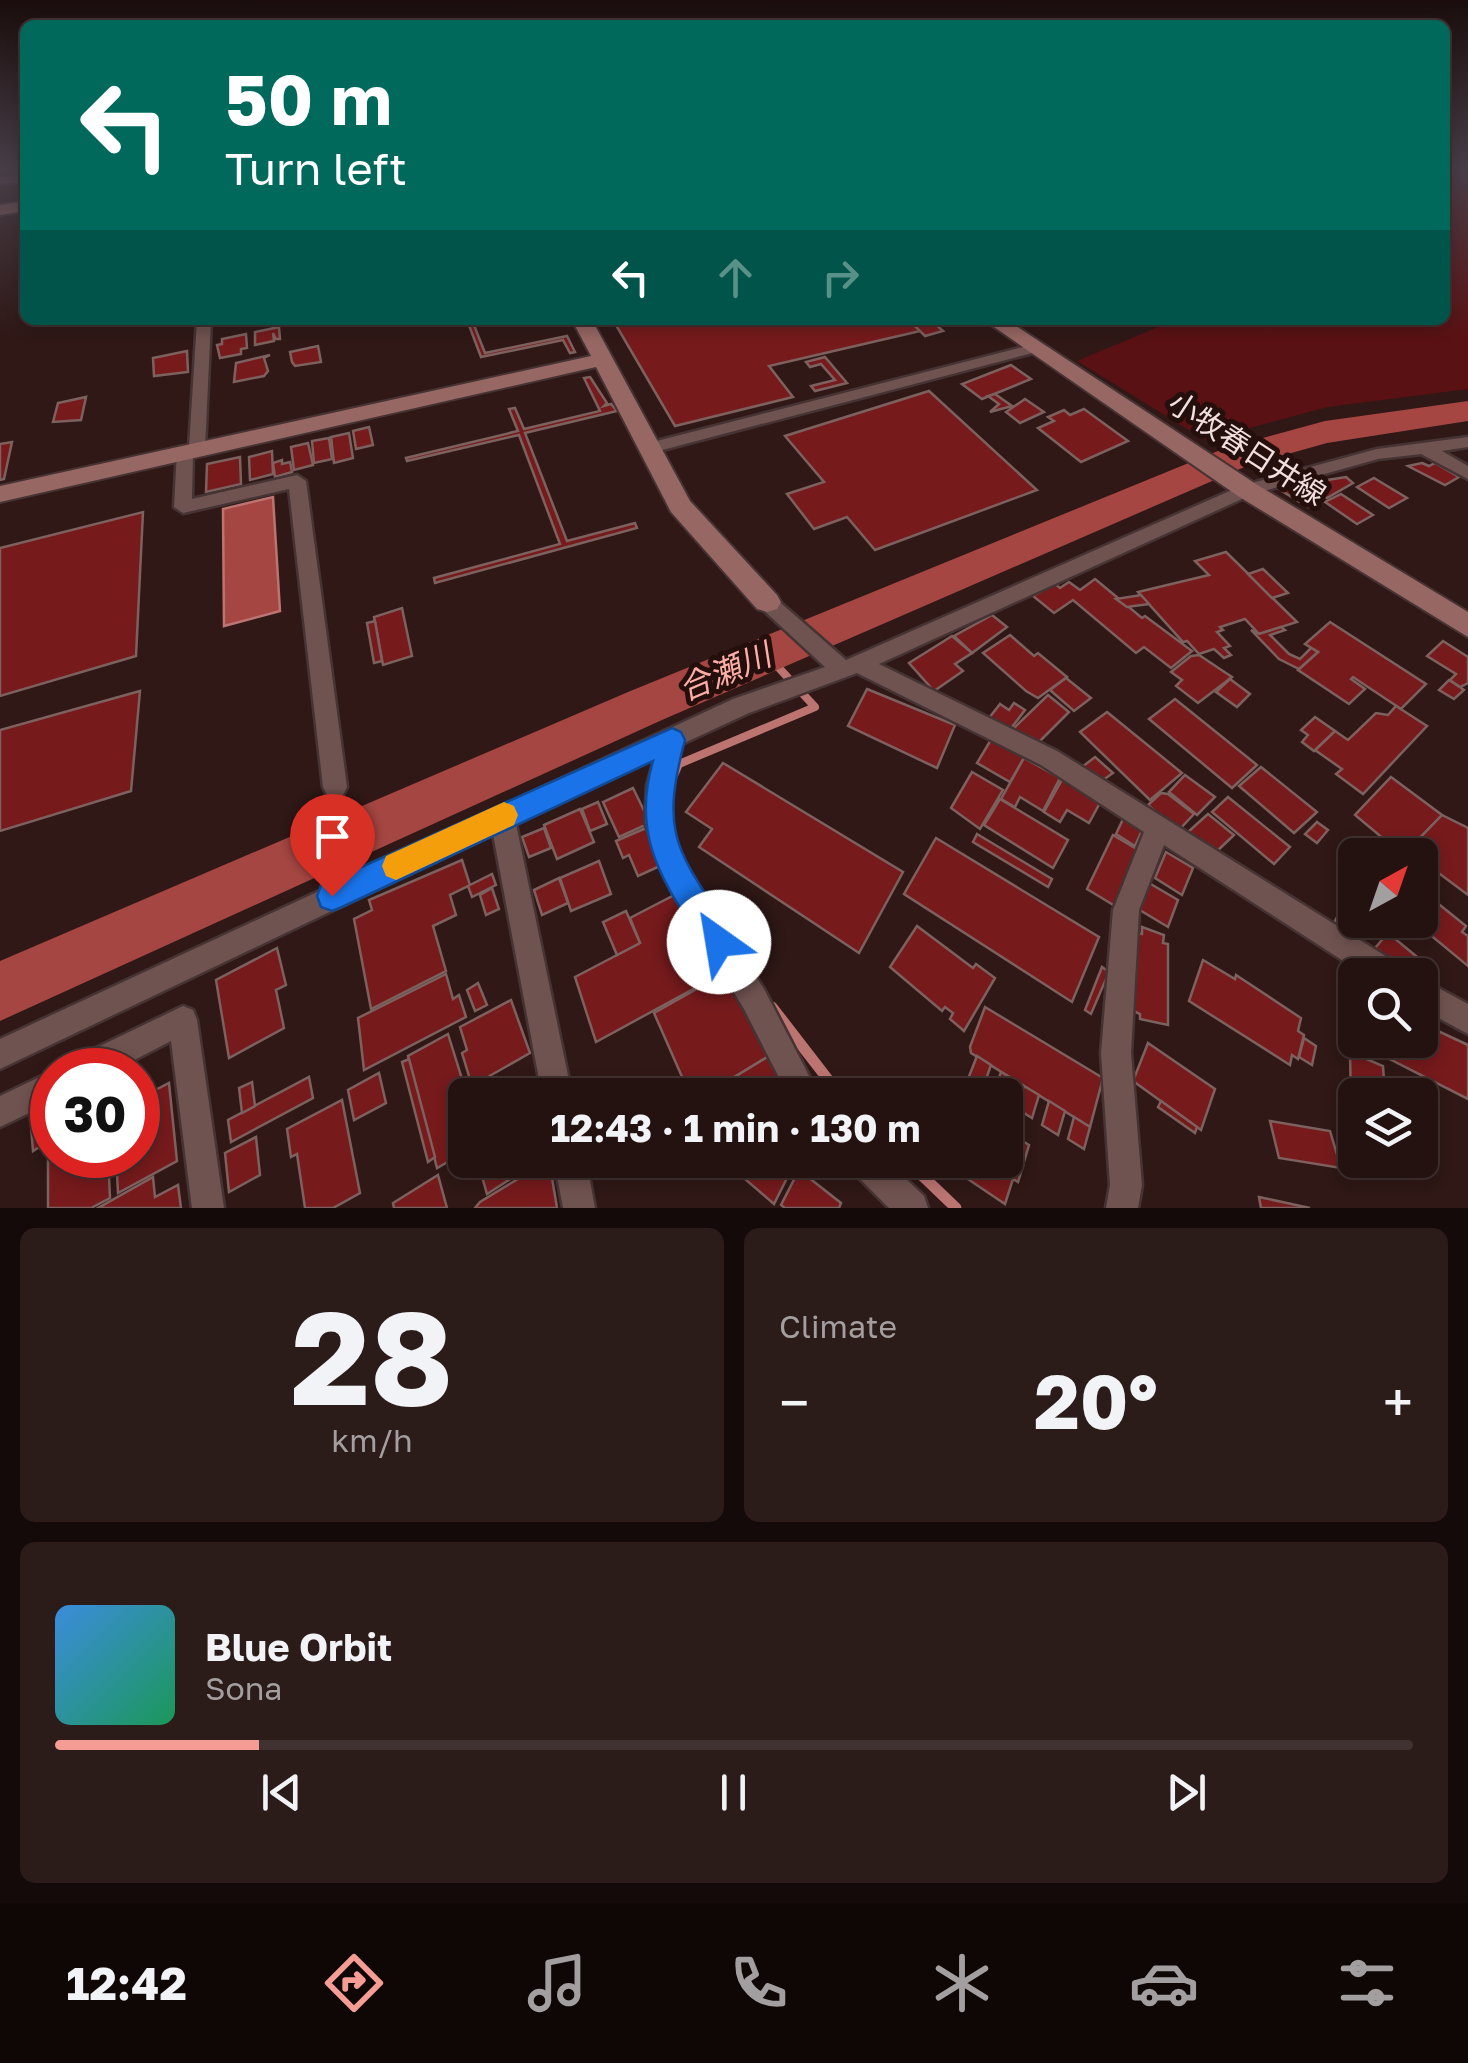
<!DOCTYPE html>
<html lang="en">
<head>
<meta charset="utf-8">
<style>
	:root { --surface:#231210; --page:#2b1b19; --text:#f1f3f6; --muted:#a39e9f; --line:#403230; --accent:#f59c95 }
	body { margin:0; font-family:"Golos Text","Noto Sans JP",sans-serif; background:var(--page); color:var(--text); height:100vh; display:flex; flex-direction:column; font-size:38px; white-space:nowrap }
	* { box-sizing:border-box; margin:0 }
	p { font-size:32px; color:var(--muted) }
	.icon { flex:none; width:55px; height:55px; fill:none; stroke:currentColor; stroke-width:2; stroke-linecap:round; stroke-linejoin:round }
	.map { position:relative; height:1208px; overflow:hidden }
	.sheet { display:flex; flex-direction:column; gap:20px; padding:20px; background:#130a09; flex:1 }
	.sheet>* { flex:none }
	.hud { position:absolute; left:20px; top:20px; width:1430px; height:305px; border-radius:15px; box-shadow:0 5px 15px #0003,0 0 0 2px var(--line); background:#00695c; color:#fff; overflow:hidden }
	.needle { width:65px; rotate:40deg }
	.controls { position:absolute; left:1338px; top:838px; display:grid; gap:20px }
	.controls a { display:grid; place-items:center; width:100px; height:100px; border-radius:15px; background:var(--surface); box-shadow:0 5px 15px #0003,0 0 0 2px var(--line); font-size:50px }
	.speed { position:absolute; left:30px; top:1048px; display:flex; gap:20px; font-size:50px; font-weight:700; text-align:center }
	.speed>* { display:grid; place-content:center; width:130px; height:130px; border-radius:50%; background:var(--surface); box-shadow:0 5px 15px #0003,0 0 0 2px var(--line); line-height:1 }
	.speed .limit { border:15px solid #d22; background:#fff; color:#111 }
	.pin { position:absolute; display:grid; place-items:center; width:85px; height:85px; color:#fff; margin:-102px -42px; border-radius:50% 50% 50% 0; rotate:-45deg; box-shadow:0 0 10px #0007 }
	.pin .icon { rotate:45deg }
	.me { position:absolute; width:110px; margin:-55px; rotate:328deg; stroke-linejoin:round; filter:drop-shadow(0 0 8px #0008) }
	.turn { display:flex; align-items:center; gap:35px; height:210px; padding:0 40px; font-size:45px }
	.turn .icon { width:130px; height:130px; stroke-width:2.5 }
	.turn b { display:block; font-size:70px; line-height:85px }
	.lanes { display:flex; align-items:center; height:95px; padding:0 40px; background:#0003; justify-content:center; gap:50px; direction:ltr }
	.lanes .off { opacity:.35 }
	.big { font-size:75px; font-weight:700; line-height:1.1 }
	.sheet .tile { flex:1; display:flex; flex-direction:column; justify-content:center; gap:15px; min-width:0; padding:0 35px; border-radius:15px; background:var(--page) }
	.sheet .dial { align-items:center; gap:0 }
	.dial b { font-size:130px; line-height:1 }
	.song { display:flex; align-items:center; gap:30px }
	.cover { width:120px; height:120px; border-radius:15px; background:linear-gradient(135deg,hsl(210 70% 55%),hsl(150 70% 35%)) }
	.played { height:10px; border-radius:5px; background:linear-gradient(90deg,var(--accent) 15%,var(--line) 15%) }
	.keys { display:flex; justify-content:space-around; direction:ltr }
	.heat { display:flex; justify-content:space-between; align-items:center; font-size:55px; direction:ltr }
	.sheet .tiles { flex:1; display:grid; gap:20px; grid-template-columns:1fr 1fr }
	.tile:last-child { grid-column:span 2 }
	.trip { position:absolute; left:448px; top:1078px; width:575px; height:100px; border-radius:15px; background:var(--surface); box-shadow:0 5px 15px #0003,0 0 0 2px var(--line); font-weight:700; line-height:100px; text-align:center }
	.tabs { display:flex; height:160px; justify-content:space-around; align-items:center; background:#0e0706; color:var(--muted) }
	.tabs .icon { width:70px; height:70px }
	.tabs .on { color:var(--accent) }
	.tabs b { font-size:45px; color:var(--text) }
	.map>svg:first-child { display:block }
	.green { fill:#5a1113 }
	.water { fill:#a54642; stroke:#bc7471; stroke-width:2.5 }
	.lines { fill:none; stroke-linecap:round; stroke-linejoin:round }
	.stream-far1 { stroke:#bc7471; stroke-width:8 }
	.stream { stroke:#bc7471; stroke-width:11 }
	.river { fill:#a54642; fill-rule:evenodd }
	.building { fill:#761a1c; stroke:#7d615e; stroke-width:2.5 }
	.street-casing { stroke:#463333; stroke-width:5 }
	.secondary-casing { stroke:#463333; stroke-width:4 }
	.street { fill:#6f5350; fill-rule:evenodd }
	.secondary { fill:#976763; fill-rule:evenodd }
	.route { fill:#1a73e8; stroke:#114b97; stroke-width:2.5 }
	.slow { fill:#f59e0b }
	.labels { text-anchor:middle; stroke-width:10; stroke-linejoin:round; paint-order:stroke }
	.street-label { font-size:30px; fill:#f0dfde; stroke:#250f0d }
	.water-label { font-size:32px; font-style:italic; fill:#fdaea7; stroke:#250f0d }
</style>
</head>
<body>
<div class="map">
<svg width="1468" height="1208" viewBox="0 0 1468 1208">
	<rect width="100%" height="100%" fill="#2f1816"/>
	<polygon class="green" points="1445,169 1468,169 1468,389 1328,407 1205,440 1077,361 1175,320 1445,320"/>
	<polygon class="water" points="273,497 280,611 224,626 223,509"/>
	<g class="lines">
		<polyline class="stream-far1" points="670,785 679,764 815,707 767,655"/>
		<g class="stream">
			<polyline points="772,1007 840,1095"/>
			<polyline points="906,1160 956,1208"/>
		</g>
		<polygon class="river" points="1468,401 1468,421 1327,443 1249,465 662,720 0,1021 0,961 628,692 1223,449 1325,421"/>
	</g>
	<g class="building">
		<polygon points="467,320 472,320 485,353 567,336 575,352 570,353 563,340 481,357"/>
		<polygon points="613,320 909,320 920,331 769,366 793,397 675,426"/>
		<polygon points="909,320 931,320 943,331 925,336"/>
		<polygon points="279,327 280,339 276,339 273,333 274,341 255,345 255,332"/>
		<polygon points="246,334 247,348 241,349 241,354 220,358 217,345 222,344 222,339"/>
		<polygon points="318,346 321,362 295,366 292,362 290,352"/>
		<polygon points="187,351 188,372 154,376 153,358"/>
		<polygon points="270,355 264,358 268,371 264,376 234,382 236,363"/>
		<polygon points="825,357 847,383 815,391 811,386 835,380 821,364 810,367 806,362"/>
		<polygon points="1011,365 1031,379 982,399 962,384"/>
		<polygon points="590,377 607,403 604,406 611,404 617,411 525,433 567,541 635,523 637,528 435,583 434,578 560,544 519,435 407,461 406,458 518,431 509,409 515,408 524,429 600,411 584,378"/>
		<polygon points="929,391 1037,490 875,550 847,517 814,529 787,494 824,482 785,436"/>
		<polygon points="995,394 1012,406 990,412 999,404 988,396"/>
		<polygon points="86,397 81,420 53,422 58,403"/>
		<polygon points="1025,399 1044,412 1020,423 1006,412"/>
		<polygon points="1084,409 1128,441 1081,462 1038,428 1054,421 1048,417 1064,410 1070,415"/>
		<polygon points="369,427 373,445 356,449 353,431"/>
		<polygon points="349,433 353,458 334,463 331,437"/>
		<polygon points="329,438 332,459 314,463 312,441"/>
		<polygon points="12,442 4,479 0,480 0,444"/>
		<polygon points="308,443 313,465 294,470 291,447"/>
		<polygon points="272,451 273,474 250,480 249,457"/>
		<polygon points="240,457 241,484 206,492 207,464"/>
		<polygon points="282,460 282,464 290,462 292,472 275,477 273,463"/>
		<polygon points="1422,463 1429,466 1435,463 1459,477 1445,485 1408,466"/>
		<polygon points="1346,477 1353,483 1327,498 1319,493 1323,488 1319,484 1321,481"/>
		<polygon points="1374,478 1407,498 1389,508 1357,487"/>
		<polygon points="1303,484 1325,498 1308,507 1277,488"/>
		<polygon points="1341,494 1373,515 1357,524 1325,502"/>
		<polygon points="143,512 136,656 0,696 0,548"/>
		<polygon points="1226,552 1297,622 1259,634 1245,619 1220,627 1223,630 1217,632 1230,646 1224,648 1231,655 1224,658 1214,649 1199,654 1187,641 1183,642 1138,592 1209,575 1195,561"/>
		<polygon points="1263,569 1288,593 1272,598 1248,574"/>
		<polygon points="1095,579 1142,618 1145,616 1192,651 1171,668 1144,647 1136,653 1073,600 1054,613 1033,596 1055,584 1060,588 1069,582 1080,590"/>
		<polygon points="1141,595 1149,604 1127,607 1116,599"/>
		<polygon points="402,608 412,656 383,665 374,617"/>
		<polygon points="992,615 1007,627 972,653 954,636"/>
		<polygon points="375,621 382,661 374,663 367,623"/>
		<polygon points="1330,622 1426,684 1401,709 1353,677 1351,679 1365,689 1349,704 1298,670 1318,652 1305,644"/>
		<polygon points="1281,627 1285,630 1270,635 1289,654 1300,659 1311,648 1318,652 1299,669 1279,659 1251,630 1259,634"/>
		<polygon points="1010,635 1034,656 1038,653 1067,677 1038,698 1026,691 983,653"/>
		<polygon points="952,636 972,653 955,664 963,671 934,691 909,663"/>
		<polygon points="1443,641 1468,657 1468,683 1460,687 1450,680 1456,674 1427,656"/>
		<polygon points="1199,655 1232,677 1198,703 1176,686 1182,680 1171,672 1191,656"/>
		<polygon points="1066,678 1091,698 1074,711 1050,690"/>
		<polygon points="1230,679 1250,694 1237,707 1216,692"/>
		<polygon points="1449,680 1464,690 1454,699 1439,690"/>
		<polygon points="867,689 955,725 937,768 848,726"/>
		<polygon points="140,691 131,791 0,831 0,730"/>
		<polygon points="1048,695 1069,712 1035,746 1013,729"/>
		<polygon points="1175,699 1257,765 1232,788 1149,719"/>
		<polygon points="1014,703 1025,710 1009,731 989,718 1000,704 1009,710"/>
		<polygon points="1396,706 1427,726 1363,794 1336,774 1342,769 1315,750 1335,731 1348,740 1376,713 1388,715"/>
		<polygon points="1107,712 1182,773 1150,800 1080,732"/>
		<polygon points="1315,717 1335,731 1314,751 1302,742 1308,735 1301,730"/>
		<polygon points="992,738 1025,756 1010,782 977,763"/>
		<polygon points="1095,757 1113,773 1099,783 1082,767"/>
		<polygon points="1024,758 1060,778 1043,811 1020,797 1015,807 1001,799"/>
		<polygon points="723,763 903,872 859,953 699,847 712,829 686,812"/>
		<polygon points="1261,767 1317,812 1294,833 1239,786"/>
		<polygon points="972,772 1003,790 980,829 951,808"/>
		<polygon points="1185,775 1215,797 1197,815 1169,792"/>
		<polygon points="1391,777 1442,815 1415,843 1422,854 1420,857 1403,855 1355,815"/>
		<polygon points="1063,778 1101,801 1089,823 1067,810 1060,822 1044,812"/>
		<polygon points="633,788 650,823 619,837 603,802"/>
		<polygon points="1161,793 1168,794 1194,814 1178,831 1148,805"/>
		<polygon points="1228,797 1290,847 1274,864 1212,812"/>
		<polygon points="1000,799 1068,840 1053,868 984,825"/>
		<polygon points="598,802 607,824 590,831 582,809"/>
		<polygon points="580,809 594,842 557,859 544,825"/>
		<polygon points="1208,814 1234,835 1214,854 1188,832"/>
		<polygon points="1442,815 1468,828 1468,895 1420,859 1422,854 1417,849 1415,843"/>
		<polygon points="1124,817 1143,828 1135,846 1116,834"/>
		<polygon points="1317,822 1328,830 1317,843 1305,834"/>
		<polygon points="544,828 551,848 529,857 522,837"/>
		<polygon points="646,828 662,865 638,876 629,855 623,858 616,841"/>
		<polygon points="977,834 1052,879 1048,887 973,842"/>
		<polygon points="1113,835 1140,851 1115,906 1087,889"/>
		<polygon points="936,838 1099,937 1072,1002 904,894"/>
		<polygon points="1166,852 1193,868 1182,895 1155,878"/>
		<polygon points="462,860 470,885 450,895 456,915 433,926 446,971 371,1009 354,919 372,910 369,900"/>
		<polygon points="599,861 611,894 571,911 560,878"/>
		<polygon points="492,874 496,885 472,897 468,886"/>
		<polygon points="559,878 568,903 542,915 534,890"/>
		<polygon points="1149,883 1178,900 1168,927 1138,909"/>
		<polygon points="492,888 499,909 486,915 480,895"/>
		<polygon points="1420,889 1466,926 1462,932 1468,936 1468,966 1422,928 1419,931 1405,920 1420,920"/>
		<polygon points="684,890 719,975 596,1042 575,977 640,943 630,918"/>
		<polygon points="626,911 640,943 617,955 603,922"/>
		<polygon points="1338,915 1359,929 1351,946 1330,931"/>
		<polygon points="917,926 973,968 976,964 995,978 964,1031 950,1019 953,1013 945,1007 942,1011 890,967"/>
		<polygon points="1142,927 1164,935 1163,943 1168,944 1168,1025 1140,1019 1140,1014 1131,1010 1138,933 1142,934"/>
		<polygon points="1388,933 1422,961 1411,975 1375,948"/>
		<polygon points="277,948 286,985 276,990 284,1028 229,1058 216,980"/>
		<polygon points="1203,960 1235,979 1236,975 1301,1018 1298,1031 1304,1035 1298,1059 1292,1055 1290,1065 1189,1001"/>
		<polygon points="1102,967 1109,972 1091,1014 1085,1010"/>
		<polygon points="727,972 769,1056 705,1095 690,1095 654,1013"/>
		<polygon points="446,974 453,999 459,995 466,1017 364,1070 358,1018"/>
		<polygon points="478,983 487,1005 475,1011 467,990"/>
		<polygon points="511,1000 530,1053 472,1086 462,1053 467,1050 460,1027"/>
		<polygon points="985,1007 1103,1078 1090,1127 971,1053 970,1047"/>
		<polygon points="1423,1024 1468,1045 1468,1099 1370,1049 1371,1040 1420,1040"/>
		<polygon points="448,1034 467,1095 465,1152 437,1168 408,1056"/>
		<polygon points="1304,1038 1316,1046 1312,1065 1299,1057"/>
		<polygon points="1148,1043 1215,1089 1201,1130 1133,1081"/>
		<polygon points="1350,1052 1383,1066 1385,1095 1355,1095 1355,1103 1351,1101"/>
		<polygon points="769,1056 779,1077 751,1095 705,1095"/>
		<polygon points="977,1056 991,1065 983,1088 968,1079"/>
		<polygon points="409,1059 435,1157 428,1162 402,1062"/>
		<polygon points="1001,1072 1016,1081 1008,1104 1005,1095 993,1094"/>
		<polygon points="379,1073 386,1103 354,1120 348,1090"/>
		<polygon points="309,1077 313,1098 231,1142 228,1120"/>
		<polygon points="879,1080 891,1087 887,1095 860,1095 865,1083"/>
		<polygon points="905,1081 939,1084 956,1095 887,1095 892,1084 904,1086"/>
		<polygon points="252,1082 255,1106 242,1113 239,1088"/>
		<polygon points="169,1083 177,1161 118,1193 116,1155 138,1155 138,1099"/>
		<polygon points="1024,1086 1039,1095 1032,1118 1016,1108"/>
		<polygon points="342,1100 360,1193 333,1208 305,1208 297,1154 291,1157 287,1129"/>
		<polygon points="1049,1101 1065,1111 1058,1135 1042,1125"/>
		<polygon points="1161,1101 1197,1127 1195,1133 1158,1107"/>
		<polygon points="1074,1117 1090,1127 1084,1149 1068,1139"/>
		<polygon points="46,1118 47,1142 33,1151 31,1126"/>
		<polygon points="1270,1121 1330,1131 1341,1168 1279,1158"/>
		<polygon points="1005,1130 1029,1145 1018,1182 1013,1179 1005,1204 941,1161 1005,1160"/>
		<polygon points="256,1137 260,1175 229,1192 225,1153"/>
		<polygon points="52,1142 52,1155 108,1155 110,1198 91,1208 48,1208 48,1144"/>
		<polygon points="483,1160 540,1160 487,1194 479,1166"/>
		<polygon points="549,1160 557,1208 475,1208 480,1202"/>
		<polygon points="757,1160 796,1160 774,1204 745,1179"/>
		<polygon points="799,1170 841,1203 839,1208 785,1208 781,1205"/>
		<polygon points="438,1175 447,1208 394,1208 393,1203"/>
		<polygon points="153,1177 155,1197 178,1185 181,1208 98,1208"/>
		<polygon points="1259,1197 1310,1208 1261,1208"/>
	</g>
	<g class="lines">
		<g class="street-casing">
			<g id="street">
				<polygon points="25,175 25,181 0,184 0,178"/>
				<polygon points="197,320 211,320 205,449 203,453 193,453 192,499 297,475 306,481 347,787 343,795 335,798 327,795 323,787 289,489 183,513 174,507 177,451 179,447 189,447"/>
				<polygon points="1035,344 1040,345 1040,351 651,453 643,448 645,444"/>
				<polygon points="1468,437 1468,447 1442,451 1468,466 1468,479 1421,454 1378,459 1253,494 879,664 1057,751 1400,965 1404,975 1365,975 1164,845 1139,910 1131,1053 1142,1185 1138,1208 1106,1208 1110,1185 1101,1053 1113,910 1144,832 1041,765 857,673 749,713 682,744 671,785 669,822 684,863 764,989 819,1095 788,1095 744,1009 661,870 645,822 647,785 655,757 516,824 572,1095 542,1095 493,834 0,1069 0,1039 733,699 825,667 760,607 757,602 760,597 774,597 846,660 1241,486 1377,449"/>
				<polygon points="1420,978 1468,1004 1468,1034 1420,1008"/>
				<polygon points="183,1006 193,1010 197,1020 224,1208 192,1208 171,1041 115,1070 69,1070 73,1059"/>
				<polygon points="52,1071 52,1102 0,1127 0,1096"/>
				<polygon points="554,1160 586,1160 595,1208 563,1208"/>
				<polygon points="847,1160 886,1160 924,1196 928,1208 889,1208 852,1171"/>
			</g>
		</g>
		<g class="secondary-casing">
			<g id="secondary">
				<polygon points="25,201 25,211 0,215 0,205"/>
				<polygon points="572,320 592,320 690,501 777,595 781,602 777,609 767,612 757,609 671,512 596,367 0,502 0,486 591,356"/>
				<polygon points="984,320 1007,320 1256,484 1468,612 1468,637 1238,496"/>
			</g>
		</g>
		<use href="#street" class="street"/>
		<use href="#secondary" class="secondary"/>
	</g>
	<linearGradient id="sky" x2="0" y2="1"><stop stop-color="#1a0d0c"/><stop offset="0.5" stop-color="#473d47"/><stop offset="1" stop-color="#473d47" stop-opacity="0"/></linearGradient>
	<rect width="1468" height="338" fill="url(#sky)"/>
	<path class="route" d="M672 728 681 732 685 740C659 837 678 851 730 931L734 942 730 953 719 957 708 953C668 887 629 842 653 761L342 907 332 911 321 907 317 896 321 885Z"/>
	<polygon class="slow" points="504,802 514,806 518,815 514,825 396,880 386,876 382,866 386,856"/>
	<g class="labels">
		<g class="street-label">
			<text transform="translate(1247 449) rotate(33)" y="10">小牧春日井線</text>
		</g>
		<g class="water-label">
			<text transform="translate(725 672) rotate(-23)" y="11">合瀬川</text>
		</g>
	</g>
</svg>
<div class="controls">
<a><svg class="needle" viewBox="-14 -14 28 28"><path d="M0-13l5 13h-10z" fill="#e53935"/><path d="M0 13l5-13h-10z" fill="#a39e9f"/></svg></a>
<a><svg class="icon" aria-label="search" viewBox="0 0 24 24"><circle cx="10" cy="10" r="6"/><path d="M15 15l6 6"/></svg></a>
<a><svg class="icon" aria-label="layers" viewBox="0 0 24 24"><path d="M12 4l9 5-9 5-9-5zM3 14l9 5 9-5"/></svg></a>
</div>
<div class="speed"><div class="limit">30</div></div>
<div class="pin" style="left:332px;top:896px;background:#d93025"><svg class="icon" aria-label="arrive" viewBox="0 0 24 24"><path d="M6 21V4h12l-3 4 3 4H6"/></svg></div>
<svg class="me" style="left:719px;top:942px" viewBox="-20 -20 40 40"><circle r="19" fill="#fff"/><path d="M0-13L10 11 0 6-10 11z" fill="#1a73e8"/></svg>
<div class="trip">12:43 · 1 min · 130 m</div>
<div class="hud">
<div class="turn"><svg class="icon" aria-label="left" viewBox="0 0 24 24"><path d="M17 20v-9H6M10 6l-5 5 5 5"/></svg><div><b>50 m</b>Turn left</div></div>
<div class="lanes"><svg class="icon" aria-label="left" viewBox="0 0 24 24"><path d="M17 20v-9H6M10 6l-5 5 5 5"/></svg><svg class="icon off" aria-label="ahead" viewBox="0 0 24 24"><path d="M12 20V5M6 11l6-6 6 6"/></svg><svg class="icon off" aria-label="right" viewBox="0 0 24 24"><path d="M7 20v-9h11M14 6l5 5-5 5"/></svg></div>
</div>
</div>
<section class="sheet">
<div class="tiles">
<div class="tile dial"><b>28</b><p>km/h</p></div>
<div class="tile"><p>Climate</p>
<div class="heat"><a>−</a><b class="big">20°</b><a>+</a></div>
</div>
<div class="tile">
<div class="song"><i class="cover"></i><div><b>Blue Orbit</b><p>Sona</p></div></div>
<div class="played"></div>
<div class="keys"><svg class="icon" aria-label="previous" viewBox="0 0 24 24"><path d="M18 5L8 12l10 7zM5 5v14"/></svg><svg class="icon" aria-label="pause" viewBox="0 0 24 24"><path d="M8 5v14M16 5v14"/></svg><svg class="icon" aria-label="next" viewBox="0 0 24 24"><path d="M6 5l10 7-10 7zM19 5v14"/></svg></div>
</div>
</div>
</section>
<nav class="tabs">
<b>12:42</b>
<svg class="icon on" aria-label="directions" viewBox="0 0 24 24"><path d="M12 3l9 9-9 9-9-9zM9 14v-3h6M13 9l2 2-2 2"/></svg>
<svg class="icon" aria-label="music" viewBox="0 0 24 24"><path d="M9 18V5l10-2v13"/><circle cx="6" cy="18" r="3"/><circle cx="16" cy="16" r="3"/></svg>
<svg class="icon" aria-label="phone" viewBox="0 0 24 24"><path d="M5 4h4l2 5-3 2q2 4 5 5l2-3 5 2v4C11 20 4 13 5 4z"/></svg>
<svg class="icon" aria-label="climate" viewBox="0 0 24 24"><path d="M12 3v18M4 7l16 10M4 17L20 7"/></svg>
<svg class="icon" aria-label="car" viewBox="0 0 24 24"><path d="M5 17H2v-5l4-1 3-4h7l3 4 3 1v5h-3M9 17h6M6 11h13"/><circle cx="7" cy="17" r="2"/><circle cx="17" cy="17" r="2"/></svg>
<svg class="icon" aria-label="filters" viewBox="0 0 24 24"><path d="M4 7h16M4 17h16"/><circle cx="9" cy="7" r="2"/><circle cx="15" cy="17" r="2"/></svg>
</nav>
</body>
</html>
